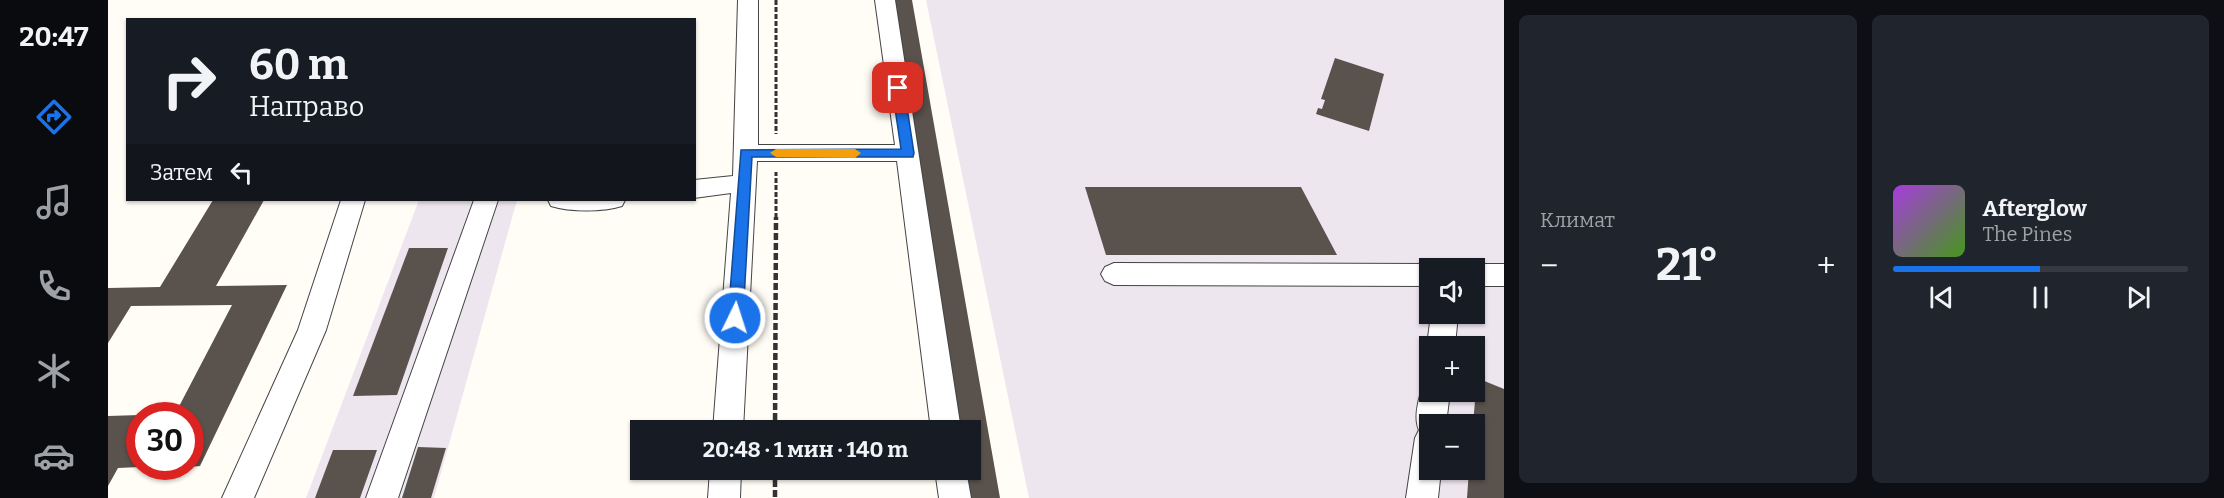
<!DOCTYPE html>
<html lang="ru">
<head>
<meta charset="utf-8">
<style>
	:root { --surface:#171b24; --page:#20242c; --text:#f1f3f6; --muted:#9ea1a6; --line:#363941; --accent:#1a73e8 }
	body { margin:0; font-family:Bitter,serif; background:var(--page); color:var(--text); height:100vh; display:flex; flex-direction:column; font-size:22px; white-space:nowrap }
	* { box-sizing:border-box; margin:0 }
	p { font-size:20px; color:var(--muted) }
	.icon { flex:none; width:33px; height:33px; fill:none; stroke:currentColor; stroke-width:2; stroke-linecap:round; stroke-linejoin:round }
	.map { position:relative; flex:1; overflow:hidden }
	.details { display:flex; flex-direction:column; gap:15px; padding:15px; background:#0d0f14; width:720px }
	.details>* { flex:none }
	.banner { position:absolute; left:18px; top:18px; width:570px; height:183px; border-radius:0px; box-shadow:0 2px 4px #0004; background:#171b24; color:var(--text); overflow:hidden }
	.controls { position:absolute; left:1311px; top:258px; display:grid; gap:12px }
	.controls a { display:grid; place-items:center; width:66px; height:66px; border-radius:0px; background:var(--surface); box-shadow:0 2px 4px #0004; font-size:30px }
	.speed { position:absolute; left:18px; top:402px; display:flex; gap:12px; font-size:30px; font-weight:700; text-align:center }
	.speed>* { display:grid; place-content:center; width:78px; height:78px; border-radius:50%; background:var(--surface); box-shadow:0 2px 4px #0004; line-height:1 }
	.speed .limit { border:9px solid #d22; background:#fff; color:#111 }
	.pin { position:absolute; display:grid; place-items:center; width:51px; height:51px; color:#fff; margin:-26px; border-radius:12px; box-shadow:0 3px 9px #0006 }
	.me { position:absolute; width:66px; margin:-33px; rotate:4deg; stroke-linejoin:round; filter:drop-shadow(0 0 4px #0008) }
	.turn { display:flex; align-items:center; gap:21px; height:126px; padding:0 24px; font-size:27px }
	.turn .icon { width:78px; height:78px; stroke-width:2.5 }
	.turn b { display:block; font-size:42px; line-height:51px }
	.then { display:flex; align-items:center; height:57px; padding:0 24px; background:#0003; gap:12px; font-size:22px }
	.big { font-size:45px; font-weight:700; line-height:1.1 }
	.details .card { flex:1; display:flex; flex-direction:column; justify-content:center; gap:9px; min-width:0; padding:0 21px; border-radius:9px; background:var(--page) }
	.song { display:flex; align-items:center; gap:18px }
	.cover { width:72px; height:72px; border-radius:9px; background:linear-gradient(135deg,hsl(280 70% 55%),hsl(100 70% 35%)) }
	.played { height:6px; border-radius:3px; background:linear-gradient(90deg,var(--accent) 50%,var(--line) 50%) }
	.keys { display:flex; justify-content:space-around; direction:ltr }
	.heat { display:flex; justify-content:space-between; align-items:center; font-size:33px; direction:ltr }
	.details .tiles { flex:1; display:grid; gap:15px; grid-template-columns:repeat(2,1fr) }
	.trip { position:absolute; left:522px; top:420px; width:351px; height:60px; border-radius:0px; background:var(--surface); box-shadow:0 2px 4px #0004; font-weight:700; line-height:60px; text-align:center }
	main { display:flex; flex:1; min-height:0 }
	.tab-bar { display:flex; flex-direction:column; width:108px; justify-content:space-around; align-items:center; background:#090b0e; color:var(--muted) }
	.tab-bar .icon { width:42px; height:42px }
	.tab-bar .active { color:var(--accent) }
	.tab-bar b { font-size:27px; color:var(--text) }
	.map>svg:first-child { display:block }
	.industrial { fill:#eee6ef; fill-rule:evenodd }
	.building { fill:#5a524d }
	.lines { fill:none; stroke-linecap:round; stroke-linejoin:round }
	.minor-casing { stroke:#444; stroke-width:2 }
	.path-far1 { stroke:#333; stroke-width:3; stroke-dasharray:5 2; stroke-linecap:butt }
	.path { stroke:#333; stroke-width:4.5; stroke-dasharray:7 3; stroke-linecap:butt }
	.minor { fill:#fff; fill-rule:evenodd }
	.route { fill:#1a73e8; stroke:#114b97; stroke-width:1.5 }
	.slow { fill:#f59e0b }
</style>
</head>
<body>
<main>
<nav class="tab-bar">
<b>20:47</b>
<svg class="icon active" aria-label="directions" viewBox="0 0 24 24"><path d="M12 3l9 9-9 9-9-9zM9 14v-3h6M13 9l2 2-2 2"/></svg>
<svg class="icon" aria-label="music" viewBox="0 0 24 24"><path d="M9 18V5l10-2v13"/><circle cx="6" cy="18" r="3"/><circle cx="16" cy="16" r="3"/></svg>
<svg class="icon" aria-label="phone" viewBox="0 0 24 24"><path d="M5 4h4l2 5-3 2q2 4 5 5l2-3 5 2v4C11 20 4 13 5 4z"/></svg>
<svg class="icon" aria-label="climate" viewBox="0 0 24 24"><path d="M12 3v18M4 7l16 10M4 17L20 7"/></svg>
<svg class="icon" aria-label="car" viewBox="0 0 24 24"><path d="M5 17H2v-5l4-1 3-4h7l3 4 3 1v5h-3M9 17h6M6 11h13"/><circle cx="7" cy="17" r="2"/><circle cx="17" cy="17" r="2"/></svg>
</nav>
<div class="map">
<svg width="1396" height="498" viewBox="0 0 1396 498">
	<rect width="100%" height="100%" fill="#fffdf5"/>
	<g class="industrial">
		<path d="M818 0H1396V498H921ZM1322 268H1366V314H1322ZM1322 346H1366V392H1322ZM1322 424H1366V470H1322Z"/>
		<polygon points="311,200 409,200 326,498 198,498"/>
	</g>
	<g class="building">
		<polygon points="785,0 804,0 892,498 861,498 856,470 862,470 862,430 851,430"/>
		<polygon points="1227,58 1276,74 1261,131 1208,114 1210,108 1214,109 1217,100 1213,99"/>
		<polygon points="977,187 1193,187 1229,255 998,255"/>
		<polygon points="105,200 156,200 108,286 179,285 92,466 82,467 82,416 66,416 124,305 23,306 0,343 0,288 52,287"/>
		<polygon points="301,248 340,248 289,395 245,396"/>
		<polygon points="1369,378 1396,389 1396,498 1359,498 1361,470 1366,470 1365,424"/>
		<polygon points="32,415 32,428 24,441 32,440 32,467 10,468 0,486 0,416"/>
		<polygon points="310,447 338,448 323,498 294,498"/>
		<polygon points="225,450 269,450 252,498 207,498"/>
	</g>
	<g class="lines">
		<g class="minor-casing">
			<g id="minor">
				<polygon points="630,0 650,0 650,145 787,145 767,0 787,0 853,430 823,430 789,161 649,161 635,430 605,430 623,193 586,198 586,180 625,176"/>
				<polygon points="233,200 257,200 218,330 146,498 114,498 190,330"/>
				<polygon points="366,200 390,200 290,498 258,498"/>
				<path d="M440 200H517L514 206C495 212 462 212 443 206Z"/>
				<polygon points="1006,263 1322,264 1332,268 1322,268 1322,286 1006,285 997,281 993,274 997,267"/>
				<polygon points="1366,264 1396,264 1396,286 1366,286 1366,268 1356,268"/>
				<polygon points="1323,314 1350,314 1347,346 1322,346 1322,351 1319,346"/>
				<path d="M1322 381V392H1342L1338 424H1322V470H1333L1330 498H1298L1307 438 1311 430C1305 417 1311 395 1317 383Z"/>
				<polygon points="602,470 633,470 632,498 600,498"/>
				<polygon points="827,470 858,470 863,498 831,498"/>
			</g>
		</g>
		<g class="path-far1">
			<polyline points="668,0 668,134"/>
			<polyline points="668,218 668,172"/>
		</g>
		<g class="path">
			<polyline points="667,430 668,217"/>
			<polyline points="667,470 667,498"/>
		</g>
		<use href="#minor" class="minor"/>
	</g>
	<polygon class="route" points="790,84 796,88 806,153 805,157 644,157 635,318 633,322 627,324 622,322 620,318 633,150 793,149 784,88"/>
	<polygon class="slow" points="668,149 747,149 753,153 747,158 668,157 662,153"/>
</svg>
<div class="controls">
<a><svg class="icon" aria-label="sound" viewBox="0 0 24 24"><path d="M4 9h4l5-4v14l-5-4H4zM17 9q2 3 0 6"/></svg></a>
<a>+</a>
<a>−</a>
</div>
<div class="speed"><div class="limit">30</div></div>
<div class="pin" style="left:790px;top:88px;background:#d93025"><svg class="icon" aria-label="arrive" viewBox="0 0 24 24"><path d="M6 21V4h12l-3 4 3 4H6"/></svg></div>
<svg class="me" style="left:627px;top:318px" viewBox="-20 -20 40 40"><circle r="17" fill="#1a73e8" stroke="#fff" stroke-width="3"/><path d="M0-11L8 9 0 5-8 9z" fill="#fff"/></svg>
<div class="trip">20:48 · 1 мин · 140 m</div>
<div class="banner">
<div class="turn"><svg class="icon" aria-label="right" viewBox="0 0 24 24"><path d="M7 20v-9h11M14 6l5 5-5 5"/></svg><div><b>60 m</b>Направо</div></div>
<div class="then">Затем<svg class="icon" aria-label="left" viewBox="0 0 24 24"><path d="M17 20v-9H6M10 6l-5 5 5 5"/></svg></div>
</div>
</div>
<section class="details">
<div class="tiles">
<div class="card"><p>Климат</p>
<div class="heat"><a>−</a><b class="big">21°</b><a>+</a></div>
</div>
<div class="card">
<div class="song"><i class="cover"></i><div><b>Afterglow</b><p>The Pines</p></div></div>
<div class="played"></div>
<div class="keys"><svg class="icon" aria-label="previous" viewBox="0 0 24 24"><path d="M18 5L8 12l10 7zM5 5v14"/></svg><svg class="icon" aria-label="pause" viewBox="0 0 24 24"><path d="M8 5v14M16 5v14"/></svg><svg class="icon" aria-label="next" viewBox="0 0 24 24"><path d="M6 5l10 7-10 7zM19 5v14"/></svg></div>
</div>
</div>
</section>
</main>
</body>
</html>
